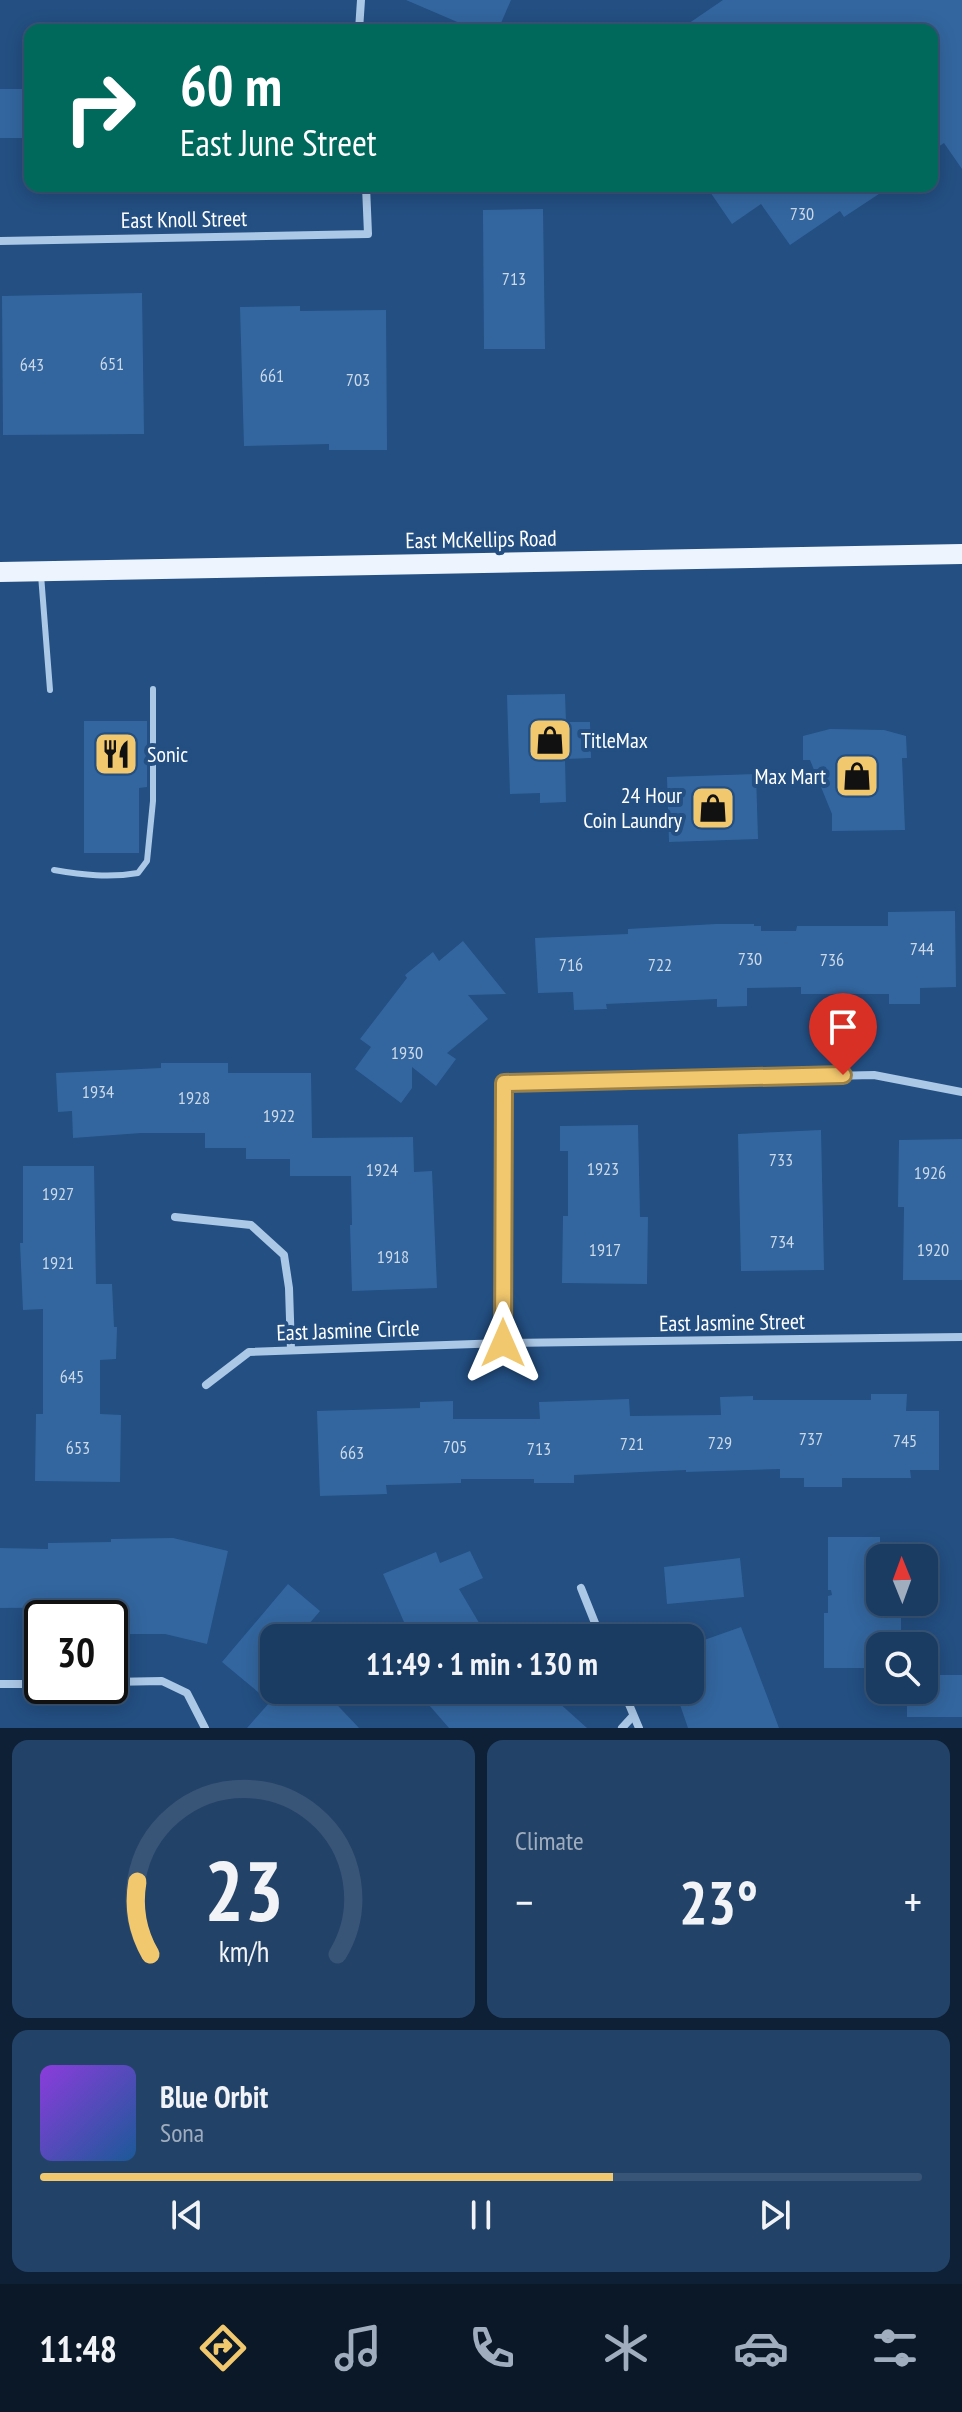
<!DOCTYPE html>
<html lang="en">
<head>
<meta charset="utf-8">
<style>
	:root { --surface:#1a3b62; --page:#234268; --text:#f1f3f6; --muted:#9fadbe; --line:#385577; --accent:#f2c86e }
	body { margin:0; font-family:"PT Sans Narrow",sans-serif; background:var(--page); color:var(--text); height:100vh; display:flex; flex-direction:column; font-size:30px; white-space:nowrap }
	* { box-sizing:border-box; margin:0 }
	p { font-size:26px; color:var(--muted) }
	.icon { flex:none; width:44px; height:44px; fill:none; stroke:currentColor; stroke-width:2; stroke-linecap:round; stroke-linejoin:round }
	.map { position:relative; height:1728px; overflow:hidden }
	.sheet { display:flex; flex-direction:column; gap:12px; padding:12px; background:#0e2036; flex:1 }
	.sheet>* { flex:none }
	.guide { position:absolute; left:24px; top:24px; width:914px; height:168px; border-radius:16px; box-shadow:0 4px 20px #0003,0 0 0 2px var(--line); background:#00695c; color:#fff; overflow:hidden }
	.needle { width:52px; rotate:359deg }
	.buttons { position:absolute; left:866px; top:1544px; display:grid; gap:16px }
	.buttons a { display:grid; place-items:center; width:72px; height:72px; border-radius:16px; background:var(--surface); box-shadow:0 4px 20px #0003,0 0 0 2px var(--line); font-size:40px }
	.speed { position:absolute; left:24px; top:1600px; display:flex; gap:16px; font-size:40px; font-weight:700; text-align:center }
	.speed>* { display:grid; place-content:center; width:104px; height:104px; border-radius:50%; background:var(--surface); box-shadow:0 4px 20px #0003,0 0 0 2px var(--line); line-height:1 }
	.speed .limit { border:4px solid #111; border-radius:12px; background:#fff; color:#111 }
	.pin { position:absolute; display:grid; place-items:center; width:68px; height:68px; color:#fff; margin:-82px -34px; border-radius:50% 50% 50% 0; rotate:-45deg; box-shadow:0 0 8px #0007 }
	.pin .icon { rotate:45deg }
	.me { position:absolute; width:88px; margin:-44px; rotate:0deg; stroke-linejoin:round; filter:drop-shadow(0 0 6px #0008) }
	.turn { display:flex; align-items:center; gap:28px; height:168px; padding:0 24px; font-size:36px }
	.turn .icon { width:104px; height:104px; stroke-width:2.5 }
	.turn b { display:block; font-size:56px; line-height:68px }
	.big { font-size:60px; font-weight:800; line-height:1.1 }
	.sheet .tile { flex:1; display:flex; flex-direction:column; justify-content:center; gap:12px; min-width:0; padding:0 28px; border-radius:16px; background:var(--page) }
	.sheet .dial { align-items:center; gap:0 }
	.dial svg { height:208px; overflow:visible; fill:none; stroke:var(--line); stroke-width:7; stroke-linecap:round; text-anchor:middle }
	.dial text { fill:var(--text); stroke:none }
	.song { display:flex; align-items:center; gap:24px }
	.cover { width:96px; height:96px; border-radius:12px; background:linear-gradient(135deg,hsl(270 70% 55%),hsl(210 70% 35%)) }
	.played { height:8px; border-radius:4px; background:linear-gradient(90deg,var(--accent) 65%,var(--line) 65%) }
	.keys { display:flex; justify-content:space-around; direction:ltr }
	.heat { display:flex; justify-content:space-between; align-items:center; font-size:44px; direction:ltr }
	.sheet .tiles { flex:1; display:grid; gap:12px; grid-template-columns:1fr 1fr }
	.tile:last-child { grid-column:span 2 }
	.trip { position:absolute; left:260px; top:1624px; width:444px; height:80px; border-radius:16px; background:var(--surface); box-shadow:0 4px 20px #0003,0 0 0 2px var(--line); font-weight:800; line-height:80px; text-align:center }
	.tab-bar { display:flex; height:128px; justify-content:space-around; align-items:center; background:#0a1827; color:var(--muted) }
	.tab-bar .icon { width:56px; height:56px }
	.tab-bar .current { color:var(--accent) }
	.tab-bar b { font-size:36px; color:var(--text) }
	.map>svg:first-child { display:block }
	.building { fill:#33669f }
	.lines { fill:none; stroke-linecap:round; stroke-linejoin:round }
	.service { stroke:#abc8e7; stroke-width:6 }
	.minor { stroke:#abc8e7; stroke-width:8 }
	.primary { stroke:#edf4fd; stroke-width:20 }
	.route-casing { stroke:#9d8248; stroke-width:20 }
	.route { stroke:#f2c86e; stroke-width:14 }
	.labels { text-anchor:middle; stroke-width:8; stroke-linejoin:round; paint-order:stroke }
	.number-label { font-size:18px; fill:#ccd9e7 }
	.street-label { font-size:22px; fill:#fff; stroke:#234f82 }
	.poi-label { font-size:22px; fill:#fff; stroke:#234f82; text-anchor:start }
</style>
</head>
<body>
<div class="map">
<svg width="962" height="1728" viewBox="0 0 962 1728">
	<rect width="100%" height="100%" fill="#234f82"/>
	<g class="building">
		<polygon points="406,0 511,0 498,30 476,30"/>
		<polygon points="723,0 962,0 962,169 944,143 932,151 932,30 679,30"/>
		<rect x="0" y="89" width="30" height="49"/>
		<polygon points="706,186 891,186 844,217 840,211 790,245 761,204 732,224"/>
		<polygon points="543,209 545,349 484,349 483,210"/>
		<polygon points="142,293 144,434 3,435 2,296"/>
		<polygon points="300,306 300,311 386,310 387,450 329,450 329,444 244,446 240,307"/>
		<polygon points="565,694 566,722 590,722 591,758 565,759 566,802 540,803 540,793 510,794 507,695"/>
		<polygon points="84,721 147,721 147,787 139,788 139,853 84,853"/>
		<polygon points="830,729 884,730 906,736 907,758 902,758 905,830 832,831 832,814 810,760 803,760 803,736"/>
		<polygon points="756,774 758,839 669,842 667,777"/>
		<polygon points="955,911 956,987 920,988 920,1004 889,1004 889,994 801,994 801,987 747,988 747,1006 717,1007 717,999 606,1004 607,1009 574,1010 573,992 538,993 535,938 628,934 628,929 716,924 754,924 754,926 761,926 761,931 796,931 797,926 888,926 888,912"/>
		<polygon points="463,941 506,994 468,995 488,1019 447,1053 456,1059 436,1086 412,1067 412,1088 401,1103 355,1069 371,1047 360,1039 407,978 405,975 433,952 439,961"/>
		<polygon points="161,1063 228,1063 228,1073 311,1073 312,1138 413,1137 414,1172 432,1171 437,1288 352,1291 350,1225 352,1225 351,1176 290,1176 290,1159 246,1159 246,1148 205,1148 205,1133 141,1133 73,1138 72,1111 58,1112 56,1073 161,1068"/>
		<polygon points="638,1125 640,1217 648,1217 647,1284 562,1283 563,1216 568,1216 568,1151 560,1151 560,1126"/>
		<polygon points="821,1130 824,1270 741,1271 738,1134"/>
		<polygon points="962,1139 962,1280 903,1280 904,1207 898,1207 899,1140"/>
		<polygon points="23,1166 94,1166 96,1284 112,1284 114,1327 117,1327 116,1359 100,1360 100,1414 121,1415 120,1482 35,1481 36,1414 43,1414 43,1309 23,1310 20,1243 23,1243"/>
		<polygon points="871,1394 907,1394 906,1411 939,1411 939,1470 910,1470 911,1478 842,1478 842,1487 804,1487 804,1478 780,1478 780,1469 686,1472 686,1470 574,1475 574,1483 534,1483 534,1479 461,1479 461,1483 386,1485 387,1494 320,1496 317,1411 420,1408 420,1402 453,1401 453,1419 540,1419 539,1402 629,1399 630,1416 721,1415 720,1397 753,1396 753,1400 871,1400"/>
		<polygon points="828,1537 880,1537 880,1613 901,1613 901,1646 880,1646 880,1668 824,1668 824,1613 828,1613 828,1596 832,1595 831,1590 828,1590"/>
		<polygon points="173,1538 228,1551 207,1644 165,1634 111,1634 111,1607 0,1608 0,1548 48,1549 48,1543 111,1542 111,1539"/>
		<polygon points="470,1551 483,1578 459,1589 488,1638 411,1638 383,1574 436,1552 440,1563"/>
		<polygon points="740,1558 744,1597 667,1604 664,1567"/>
		<polygon points="288,1584 320,1611 297,1638 274,1638 274,1698 281,1690 323,1690 359,1728 247,1728 270,1702 222,1662"/>
		<polygon points="741,1627 779,1728 688,1728 675,1690 690,1690 690,1645"/>
		<polygon points="924,1675 962,1675 962,1717 907,1717 907,1690 924,1690"/>
		<polygon points="416,1690 524,1690 537,1705 548,1693 587,1728 449,1728"/>
	</g>
	<g class="lines">
		<g class="service">
			<polyline points="41,575 50,690"/>
			<path d="M54 870C83 875 109 878 138 873L147 861 153 801V689"/>
		</g>
		<g class="minor">
			<polyline points="359,30 361,0"/>
			<polyline points="0,241 368,234 366,186"/>
			<polyline points="175,1217 251,1225 284,1255 289,1288 291,1350"/>
			<polyline points="503,1343 504,1083 874,1075 962,1092"/>
			<polyline points="206,1385 249,1352 503,1343 962,1337"/>
			<polyline points="581,1588 601,1638"/>
			<polyline points="110,1682 162,1681 187,1693 205,1728"/>
			<polyline points="0,1684 42,1684"/>
			<polyline points="623,1690 639,1728"/>
			<polyline points="622,1728 633,1716"/>
		</g>
		<polyline class="primary" points="0,572 962,554"/>
	</g>
	<g class="lines">
		<g class="route-casing">
			<polyline id="route" points="503,1343 504,1083 843,1075"/>
		</g>
		<use href="#route" class="route"/>
	</g>
	<defs>
		<g id="shop-square" transform="scale(2.3)"><rect x="-9" y="-9" width="18" height="18" rx="4" fill="#f2c86e" stroke="#234f82"/><path d="M-5-2.5h2.3a2.7 3.5 0 0 1 5.4 0H5L5.5 6h-11ZM-1.5-2.5h3a1.5 2.3 0 0 0-3 0Z" fill="#111"/></g>
		<g id="restaurant-square" transform="scale(2.3)"><rect x="-9" y="-9" width="18" height="18" rx="4" fill="#f2c86e" stroke="#234f82"/><path d="M-5-6h1v4h1v-4h1v4h1v-4h1v5L-1.5 .5V6h-2V.5L-5-1ZM5-6V6H3V1.5H1.5Q1.5-4 5-6Z" fill="#111"/></g>
	</defs>
	<g fill-rule="evenodd">
		<use href="#shop-square" x="550" y="740"/>
		<use href="#restaurant-square" x="116" y="754"/>
		<use href="#shop-square" x="857" y="776"/>
		<use href="#shop-square" x="713" y="808"/>
	</g>
	<g class="labels">
		<g class="number-label">
			<text x="802" y="220">730</text>
			<text x="514" y="285">713</text>
			<text x="112" y="370">651</text>
			<text x="32" y="371">643</text>
			<text x="272" y="382">661</text>
			<text x="358" y="386">703</text>
			<text x="922" y="955">744</text>
			<text x="750" y="965">730</text>
			<text x="832" y="966">736</text>
			<text x="571" y="971">716</text>
			<text x="660" y="971">722</text>
			<text x="407" y="1059">1930</text>
			<text x="98" y="1098">1934</text>
			<text x="194" y="1104">1928</text>
			<text x="279" y="1122">1922</text>
			<text x="781" y="1166">733</text>
			<text x="603" y="1175">1923</text>
			<text x="382" y="1176">1924</text>
			<text x="930" y="1179">1926</text>
			<text x="58" y="1200">1927</text>
			<text x="782" y="1248">734</text>
			<text x="605" y="1256">1917</text>
			<text x="933" y="1256">1920</text>
			<text x="393" y="1263">1918</text>
			<text x="58" y="1269">1921</text>
			<text x="72" y="1383">645</text>
			<text x="811" y="1445">737</text>
			<text x="905" y="1447">745</text>
			<text x="720" y="1449">729</text>
			<text x="632" y="1450">721</text>
			<text x="455" y="1453">705</text>
			<text x="78" y="1454">653</text>
			<text x="539" y="1455">713</text>
			<text x="352" y="1459">663</text>
		</g>
		<g class="street-label">
			<text transform="translate(184 219) rotate(-1)" y="8">East Knoll Street</text>
			<text transform="translate(481 539) rotate(-1)" y="8">East McKellips Road</text>
			<text transform="translate(732 1322) rotate(-1)" y="8">East Jasmine Street</text>
			<text transform="translate(348 1330) rotate(-2)" y="8">East Jasmine Circle</text>
		</g>
		<g class="poi-label">
			<text x="581" y="748">TitleMax</text>
			<text x="147" y="762">Sonic</text>
			<text x="826" y="784" text-anchor="end">Max Mart</text>
			<text x="682" y="803" text-anchor="end">24 Hour<tspan x="682" dy="25">Coin Laundry</tspan></text>
		</g>
	</g>
</svg>
<div class="buttons">
<a><svg class="needle" viewBox="-14 -14 28 28"><path d="M0-13l5 13h-10z" fill="#e53935"/><path d="M0 13l5-13h-10z" fill="#9fadbe"/></svg></a>
<a><svg class="icon" aria-label="search" viewBox="0 0 24 24"><circle cx="10" cy="10" r="6"/><path d="M15 15l6 6"/></svg></a>
</div>
<div class="speed"><div class="limit">30</div></div>
<div class="pin" style="left:843px;top:1075px;background:#d93025"><svg class="icon" aria-label="arrive" viewBox="0 0 24 24"><path d="M6 21V4h12l-3 4 3 4H6"/></svg></div>
<svg class="me" style="left:503px;top:1343px" viewBox="-20 -20 40 40"><path d="M0-17L14 15 0 8-14 15z" fill="#f2c86e" stroke="#fff" stroke-width="4"/></svg>
<div class="trip">11:49 · 1 min · 130 m</div>
<div class="guide">
<div class="turn"><svg class="icon" aria-label="right" viewBox="0 0 24 24"><path d="M7 20v-9h11M14 6l5 5-5 5"/></svg><div><b>60 m</b>East June Street</div></div>
</div>
</div>
<section class="sheet">
<div class="tiles">
<div class="tile dial"><svg viewBox="0 0 100 80">
<path d="M14 69A42 42 0 1 1 86 69"/>
<path d="M14 69A42 42 0 0 1 9 41" stroke="#f2c86e"/>
<text x="50" y="56" font-size="32" font-weight="700">23</text>
<text x="50" y="72" font-size="11">km/h</text>
</svg></div>
<div class="tile"><p>Climate</p>
<div class="heat"><a>−</a><b class="big">23°</b><a>+</a></div>
</div>
<div class="tile">
<div class="song"><i class="cover"></i><div><b>Blue Orbit</b><p>Sona</p></div></div>
<div class="played"></div>
<div class="keys"><svg class="icon" aria-label="previous" viewBox="0 0 24 24"><path d="M18 5L8 12l10 7zM5 5v14"/></svg><svg class="icon" aria-label="pause" viewBox="0 0 24 24"><path d="M8 5v14M16 5v14"/></svg><svg class="icon" aria-label="next" viewBox="0 0 24 24"><path d="M6 5l10 7-10 7zM19 5v14"/></svg></div>
</div>
</div>
</section>
<nav class="tab-bar">
<b>11:48</b>
<svg class="icon current" aria-label="directions" viewBox="0 0 24 24"><path d="M12 3l9 9-9 9-9-9zM9 14v-3h6M13 9l2 2-2 2"/></svg>
<svg class="icon" aria-label="music" viewBox="0 0 24 24"><path d="M9 18V5l10-2v13"/><circle cx="6" cy="18" r="3"/><circle cx="16" cy="16" r="3"/></svg>
<svg class="icon" aria-label="phone" viewBox="0 0 24 24"><path d="M5 4h4l2 5-3 2q2 4 5 5l2-3 5 2v4C11 20 4 13 5 4z"/></svg>
<svg class="icon" aria-label="climate" viewBox="0 0 24 24"><path d="M12 3v18M4 7l16 10M4 17L20 7"/></svg>
<svg class="icon" aria-label="car" viewBox="0 0 24 24"><path d="M5 17H2v-5l4-1 3-4h7l3 4 3 1v5h-3M9 17h6M6 11h13"/><circle cx="7" cy="17" r="2"/><circle cx="17" cy="17" r="2"/></svg>
<svg class="icon" aria-label="filters" viewBox="0 0 24 24"><path d="M4 7h16M4 17h16"/><circle cx="9" cy="7" r="2"/><circle cx="15" cy="17" r="2"/></svg>
</nav>
</body>
</html>
